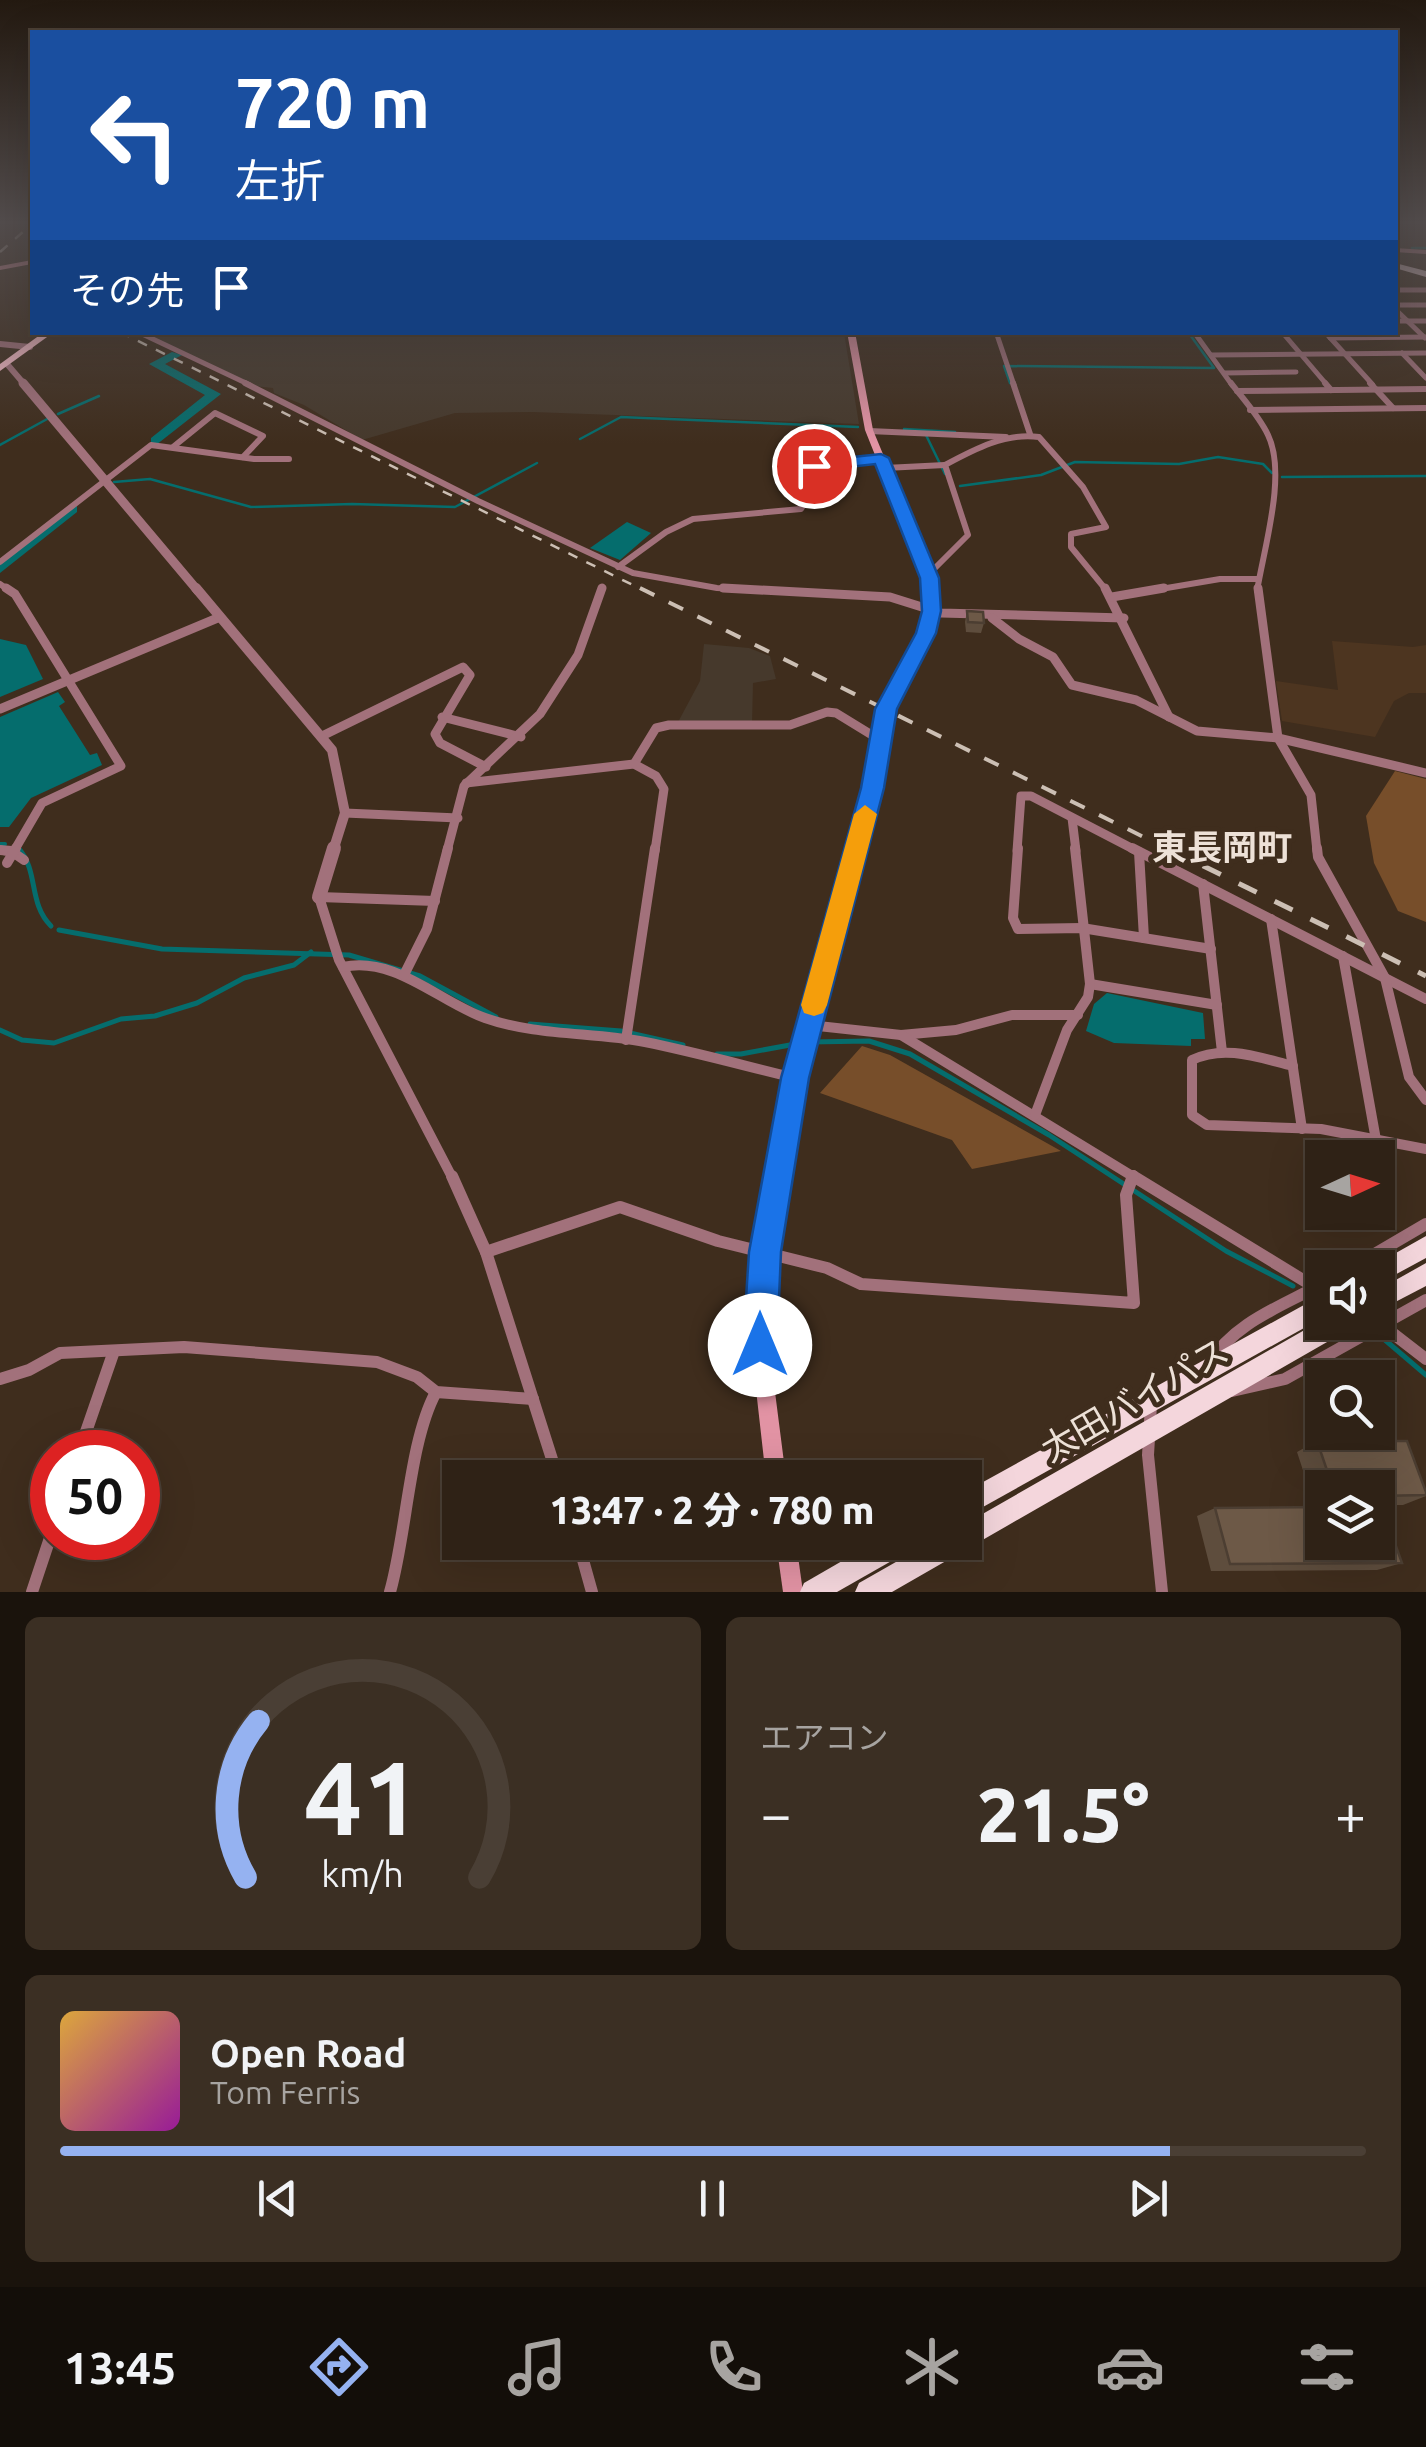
<!DOCTYPE html>
<html lang="ja">
<head>
<meta charset="utf-8">
<style>
	:root { --surface:#2f2216; --page:#3b2f23; --text:#f1f3f6; --muted:#a7a4a1; --line:#4a3f35; --accent:#95b2f1 }
	body { margin:0; font-family:Ubuntu,"Noto Sans JP",sans-serif; background:var(--page); color:var(--text); height:100vh; display:flex; flex-direction:column; font-size:38px; white-space:nowrap }
	* { box-sizing:border-box; margin:0 }
	p { font-size:32px; color:var(--muted) }
	.icon { flex:none; width:55px; height:55px; fill:none; stroke:currentColor; stroke-width:2; stroke-linecap:round; stroke-linejoin:round }
	.map { position:relative; height:1592px; overflow:hidden }
	.sheet { display:flex; flex-direction:column; gap:25px; padding:25px; background:#1a130c; flex:1 }
	.sheet>* { flex:none }
	.guide { position:absolute; left:30px; top:30px; width:1368px; height:305px; border-radius:0px; box-shadow:0 10px 40px #0002,0 0 0 2px var(--line); background:#1a4fa0; color:#fff; overflow:hidden }
	.needle { width:65px; rotate:86deg }
	.tools { position:absolute; left:1305px; top:1140px; display:grid; gap:20px }
	.tools a { display:grid; place-items:center; width:90px; height:90px; border-radius:0px; background:var(--surface); box-shadow:0 10px 40px #0002,0 0 0 2px var(--line); font-size:50px }
	.speed { position:absolute; left:30px; top:1430px; display:flex; gap:20px; font-size:50px; font-weight:700; text-align:center }
	.speed>* { display:grid; place-content:center; width:130px; height:130px; border-radius:50%; background:var(--surface); box-shadow:0 10px 40px #0002,0 0 0 2px var(--line); line-height:1 }
	.speed .limit { border:15px solid #d22; background:#fff; color:#111 }
	.pin { position:absolute; display:grid; place-items:center; width:85px; height:85px; color:#fff; margin:-42px; border:5px solid #fff; border-radius:50%; box-shadow:0 2px 10px #0007 }
	.me { position:absolute; width:110px; margin:-55px; rotate:0deg; stroke-linejoin:round; filter:drop-shadow(0 0 8px #0008) }
	.turn { display:flex; align-items:center; gap:35px; height:210px; padding:0 40px; font-size:45px }
	.turn .icon { width:130px; height:130px; stroke-width:2.5 }
	.turn b { display:block; font-size:70px; line-height:85px }
	.then { display:flex; align-items:center; height:95px; padding:0 40px; background:#0003; gap:20px; font-size:38px }
	.big { font-size:75px; font-weight:800; line-height:1.1 }
	.sheet .tile { flex:1; display:flex; flex-direction:column; justify-content:center; gap:15px; min-width:0; padding:0 35px; border-radius:15px; background:var(--page) }
	.sheet .dial { align-items:center; gap:0 }
	.dial svg { height:260px; overflow:visible; fill:none; stroke:var(--line); stroke-width:7; stroke-linecap:round; text-anchor:middle }
	.dial text { fill:var(--text); stroke:none }
	.song { display:flex; align-items:center; gap:30px }
	.cover { width:120px; height:120px; border-radius:15px; background:linear-gradient(135deg,hsl(40 70% 55%),hsl(300 70% 35%)) }
	.played { height:10px; border-radius:5px; background:linear-gradient(90deg,var(--accent) 85%,var(--line) 85%) }
	.keys { display:flex; justify-content:space-around; direction:ltr }
	.heat { display:flex; justify-content:space-between; align-items:center; font-size:55px; direction:ltr }
	.sheet .tiles { flex:1; display:grid; gap:25px; grid-template-columns:1fr 1fr }
	.tile:last-child { grid-column:span 2 }
	.trip { position:absolute; left:442px; top:1460px; width:540px; height:100px; border-radius:0px; background:var(--surface); box-shadow:0 10px 40px #0002,0 0 0 2px var(--line); font-weight:800; line-height:100px; text-align:center }
	.menu { display:flex; height:160px; justify-content:space-around; align-items:center; background:#130e09; color:var(--muted) }
	.menu .icon { width:70px; height:70px }
	.menu .selected { color:var(--accent) }
	.menu b { font-size:45px; color:var(--text) }
	.map>svg:first-child { display:block }
	.built { fill:#4d3520 }
	.industrial { fill:#46392c }
	.green { fill:#774e2a }
	.water { fill:#056d6d }
	.lines { fill:none; stroke-linecap:round; stroke-linejoin:round }
	.stream-far2 { stroke:#056d6d; stroke-width:2.5 }
	.stream-far1 { stroke:#056d6d; stroke-width:4 }
	.stream { stroke:#056d6d; stroke-width:5 }
	.river { fill:#056d6d; fill-rule:evenodd }
	.minor-far4 { stroke:#a2717b; stroke-width:5 }
	.minor-far3 { stroke:#a2717b; stroke-width:6 }
	.minor-far2 { stroke:#a2717b; stroke-width:9 }
	.minor-far1 { stroke:#a2717b; stroke-width:10 }
	.minor { stroke:#a2717b; stroke-width:12 }
	.tertiary-far3 { stroke:#a2717b; stroke-width:6 }
	.tertiary-far2 { stroke:#a2717b; stroke-width:9 }
	.tertiary-far1 { stroke:#a2717b; stroke-width:10 }
	.tertiary { stroke:#a2717b; stroke-width:14 }
	.secondary { fill:#e293a4; fill-rule:evenodd }
	.primary { fill:#fabdc9; fill-rule:evenodd }
	.trunk { fill:#f4d6dc; fill-rule:evenodd }
	.rail-far2 { stroke:#ccbfb4; stroke-width:2.5; stroke-dasharray:10 10; stroke-linecap:butt }
	.rail-far1 { stroke:#ccbfb4; stroke-width:4; stroke-dasharray:16 16; stroke-linecap:butt }
	.rail { stroke:#ccbfb4; stroke-width:5; stroke-dasharray:20 20; stroke-linecap:butt }
	.wall { fill:#5e4d3d; fill-rule:evenodd }
	.building { fill:#6d5947; stroke:#4c3e32; stroke-width:2.5 }
	.route { fill:#1a73e8; stroke:#114b97; stroke-width:2.5 }
	.slow { fill:#f59e0b }
	.labels { text-anchor:middle; stroke-width:10; stroke-linejoin:round; paint-order:stroke }
	.quarter-label { font-size:35px; font-weight:bold; fill:#ede1d7; stroke:#3f2d1d }
	.near-street-label { font-size:35px; fill:#ede1d7; stroke:#3f2d1d }
</style>
</head>
<body>
<div class="map">
<svg width="1426" height="1592" viewBox="0 0 1426 1592">
	<rect width="100%" height="100%" fill="#3f2d1d"/>
	<polygon class="built" points="1332,641 1413,647 1426,645 1426,693 1409,693 1394,701 1375,737 1282,721 1276,681 1338,690"/>
	<g class="industrial">
		<polygon points="144,333 844,333 859,424 533,412 455,413 362,440 304,405 274,393 273,388 254,386"/>
		<polygon points="704,644 749,648 770,656 776,679 753,683 752,725 677,724 700,681"/>
	</g>
	<g class="green">
		<polygon points="1395,771 1426,779 1426,922 1398,911 1374,863 1366,816"/>
		<polygon points="862,1046 890,1055 1061,1151 972,1169 952,1140 820,1093"/>
	</g>
	<g class="water">
		<polygon points="627,522 651,533 620,560 590,548"/>
		<polygon points="0,639 26,645 43,679 0,697"/>
		<polygon points="58,692 65,702 59,706 90,755 97,753 102,765 31,798 9,827 0,827 0,717"/>
		<polygon points="1107,993 1203,1013 1205,1039 1191,1039 1191,1046 1114,1043 1086,1031 1094,1004"/>
	</g>
	<g class="lines">
		<g class="stream-far2">
			<polyline points="1412,248 1426,248"/>
			<polyline points="1010,383 1004,366 1214,368 1188,332"/>
			<polyline points="58,414 99,396"/>
			<polyline points="904,429 955,432"/>
			<polyline points="925,433 945,474"/>
			<polyline points="580,439 621,417 858,427"/>
			<polyline points="0,445 49,418"/>
			<polyline points="1282,477 1426,476"/>
			<polyline points="114,482 150,479 251,507 352,504 455,507 537,463"/>
			<polyline points="960,486 1041,475 1075,462 1179,464 1218,457 1263,464 1272,473"/>
		</g>
		<polyline class="stream-far1" points="0,844 5,844"/>
		<g class="stream">
			<path d="M19 849C39 872 28 903 51 926"/>
			<polyline points="59,930 162,949 349,955 420,976 496,1017"/>
			<polyline points="530,1024 621,1031 683,1045"/>
			<polyline points="0,1030 22,1040 54,1043 121,1019 155,1016 197,1003 244,978 294,965 311,952"/>
			<polyline points="810,1042 869,1041 910,1054 1049,1135 1226,1251 1293,1286"/>
			<polyline points="717,1054 741,1054 801,1043"/>
			<polyline points="1385,1340 1426,1375"/>
		</g>
		<g class="river">
			<polygon points="172,352 182,355 165,364 221,394 156,445 151,444 151,438 205,395 149,364"/>
			<polygon points="72,504 77,506 77,512 0,573 0,560"/>
		</g>
		<g class="minor-far4">
			<polyline points="1395,290 1426,290"/>
			<polyline points="1395,305 1426,305"/>
			<polyline points="1395,309 1425,338"/>
			<polyline points="1395,321 1426,321"/>
			<polyline points="138,332 250,385"/>
			<polyline points="996,332 1014,385"/>
			<polyline points="1194,332 1232,385"/>
			<polyline points="1282,332 1327,385"/>
			<polyline points="1325,332 1373,385"/>
			<polyline points="1330,338 1426,337"/>
			<polyline points="1402,353 1426,378"/>
			<polyline points="1211,355 1426,353"/>
			<polyline points="1224,373 1296,372"/>
		</g>
		<g class="minor-far3">
			<polyline points="245,383 478,501 633,573 717,588 771,591"/>
			<polyline points="1013,383 1030,434"/>
			<path d="M1231 383C1243 399 1259 416 1268 435 1287 474 1264 548 1257 591"/>
			<polyline points="1325,383 1331,390"/>
			<polyline points="1370,383 1393,408"/>
			<polyline points="1237,391 1426,389"/>
			<polyline points="1250,410 1426,408"/>
			<polyline points="869,431 1006,437"/>
			<polyline points="173,447 215,413 263,436 243,457"/>
			<polyline points="885,468 945,465"/>
			<polyline points="0,562 151,445 254,459 289,459"/>
			<polyline points="618,567 666,532 693,519 801,509 804,504 798,485 814,466 881,459"/>
			<path d="M928 575 968 535 945 465C973 450 1006 432 1039 437L1083 487 1106 527 1071 534V547L1107 591"/>
			<polyline points="0,584 10,591"/>
			<polyline points="1149,591 1220,579 1259,579"/>
		</g>
		<g class="minor-far2">
			<polyline points="6,588 15,594 121,766 42,803 14,851"/>
			<polyline points="723,588 890,597 941,613 1124,618"/>
			<polyline points="1105,588 1169,717"/>
			<polyline points="1258,588 1278,738 1311,795 1317,851"/>
			<polyline points="1112,597 1164,588"/>
			<polyline points="992,618 1019,639 1053,657 1072,685 1136,700 1197,731 1278,738 1426,773"/>
			<polyline points="0,709 220,617"/>
			<polyline points="442,717 521,737"/>
			<polyline points="322,736 463,667 470,675 435,734 440,743 486,767"/>
			<polyline points="634,764 656,728 669,725 790,725 827,712 836,713 880,740"/>
			<polyline points="466,783 634,764 656,776 664,789 655,851"/>
			<polyline points="345,813 458,818"/>
			<polyline points="1072,818 1076,851"/>
			<polyline points="0,850 6,851"/>
			<polyline points="447,851 464,786 540,714 578,655 602,588"/>
			<polyline points="1017,851 1021,796 1031,796 1137,851"/>
		</g>
		<g class="minor-far1">
			<polyline points="1018,848 1013,918 1018,929 1082,928 1211,949"/>
			<polyline points="1132,848 1426,999"/>
			<polyline points="1317,848 1318,857 1385,978 1409,1077 1426,1100"/>
			<polyline points="0,850 11,851 24,860"/>
			<polyline points="1139,852 1144,938"/>
			<polyline points="7,863 16,848"/>
			<polyline points="1203,884 1222,1052"/>
			<polyline points="435,901 319,897 339,960 453,1179"/>
			<polyline points="1271,919 1302,1129"/>
			<polyline points="1343,956 1376,1140"/>
			<path d="M343 967C396 956 439 1002 485 1018 536 1036 592 1032 645 1042 695 1052 745 1066 795 1078"/>
			<polyline points="404,975 427,929 448,848"/>
			<polyline points="1090,984 1217,1005"/>
			<polyline points="809,1025 901,1035 956,1030 1012,1015 1078,1015"/>
			<polyline points="901,1035 1137,1179"/>
			<polyline points="626,1040 655,848"/>
			<path d="M1293 1066C1260 1058 1225 1044 1192 1060V1115L1207 1125 1321 1129 1426 1149"/>
			<polyline points="1035,1115 1067,1030 1088,997 1090,984 1075,848"/>
		</g>
		<g class="minor">
			<polyline points="452,1176 486,1252 558,1478"/>
			<polyline points="1133,1176 1316,1288"/>
			<polyline points="486,1252 620,1207 718,1241 827,1268 861,1284 1134,1303 1126,1195 1133,1176"/>
			<polyline points="1351,1268 1426,1224"/>
			<polyline points="1382,1325 1426,1359"/>
			<path d="M1209 1364C1233 1323 1282 1306 1322 1284"/>
			<polyline points="0,1379 29,1370 60,1353 184,1347 377,1362 417,1377 436,1392 533,1399"/>
			<polyline points="1232,1391 1285,1379 1426,1300"/>
			<polyline points="1151,1405 1148,1455 1162,1592"/>
			<polyline points="79,1452 114,1351"/>
			<polyline points="578,1542 592,1592"/>
			<polyline points="32,1592 52,1532"/>
			<path d="M390 1592C407 1532 409 1442 436 1392"/>
		</g>
		<g class="tertiary-far3">
			<polyline points="0,344 30,347"/>
			<polyline points="7,364 25,385"/>
		</g>
		<polyline class="tertiary-far2" points="23,383 198,591"/>
		<polyline class="tertiary-far1" points="196,588 332,750 345,813 333,851"/>
		<polyline class="tertiary" points="319,897 334,848"/>
		<g class="secondary">
			<polygon points="1395,248 1426,250 1426,254 1395,252"/>
			<polygon points="32,260 32,264 0,270 0,266"/>
			<polygon points="847,332 855,332 873,430 933,575 936,611 931,633 892,709 878,788 803,1078 787,1156 769,1293 769,1345 786,1478 766,1478 751,1345 751,1293 771,1156 787,1078 866,788 880,709 921,633 926,611 923,575 865,430"/>
			<polygon points="776,1542 796,1542 803,1592 783,1592"/>
		</g>
		<polygon class="primary" points="44,332 54,332 0,371 0,364"/>
		<g class="trunk">
			<polygon points="1395,263 1426,271 1426,277 1395,268"/>
			<polygon points="1426,1236 1426,1258 1378,1284 1378,1268 1371,1267"/>
			<polygon points="1426,1263 1426,1286 1378,1311 1378,1290"/>
			<polygon points="1322,1295 1322,1318 965,1517 965,1492"/>
			<polygon points="1322,1320 1322,1322 1351,1322 1348,1330 892,1592 855,1592 859,1583 931,1542 965,1542 965,1524"/>
			<polygon points="875,1542 912,1542 909,1551 837,1592 800,1592 804,1583"/>
		</g>
		<g class="rail-far2">
			<polyline points="0,252 32,224"/>
			<polyline points="120,332 645,591"/>
		</g>
		<polyline class="rail-far1" points="640,588 1172,851"/>
		<polyline class="rail" points="1167,848 1426,976"/>
	</g>
	<g class="wall">
		<polygon points="967,611 984,623 981,633 966,632 965,622"/>
		<path d="M1317 1441 1426 1496 1403 1505H1381L1402 1563 1377 1570 1211 1571 1197 1516 1215 1508 1315 1507 1297 1452ZM1322 1488H1378L1322 1542Z"/>
	</g>
	<g class="building">
		<polygon points="967,611 983,612 984,623 968,622"/>
		<polygon points="1317,1441 1407,1441 1426,1492 1426,1495 1378,1496 1402,1563 1230,1564 1215,1508 1322,1507 1322,1542 1378,1542 1378,1488 1333,1488"/>
	</g>
	<linearGradient id="sky" x2="0" y2="1"><stop stop-color="#231910"/><stop offset="0.5" stop-color="#524c4c"/><stop offset="1" stop-color="#524c4c" stop-opacity="0"/></linearGradient>
	<rect width="1426" height="444" fill="url(#sky)"/>
	<polygon class="route" points="881,454 889,458 939,578 941,611 936,633 897,709 884,788 809,1078 781,1252 777,1345 772,1357 760,1362 748,1357 743,1345 749,1252 781,1078 861,788 875,709 916,633 922,611 920,578 875,464 814,471 806,466 814,461"/>
	<polygon class="slow" points="865,805 877,814 827,1005 823,1013 814,1016 804,1013 801,1005 854,814"/>
	<g class="labels">
		<g class="quarter-label">
			<text x="1222" y="860">東長岡町</text>
		</g>
		<g class="near-street-label">
			<text transform="translate(1135 1400) rotate(-30)" y="12">太田バイパス</text>
		</g>
	</g>
</svg>
<div class="tools">
<a><svg class="needle" viewBox="-14 -14 28 28"><path d="M0-13l5 13h-10z" fill="#e53935"/><path d="M0 13l5-13h-10z" fill="#a7a4a1"/></svg></a>
<a><svg class="icon" aria-label="sound" viewBox="0 0 24 24"><path d="M4 9h4l5-4v14l-5-4H4zM17 9q2 3 0 6"/></svg></a>
<a><svg class="icon" aria-label="search" viewBox="0 0 24 24"><circle cx="10" cy="10" r="6"/><path d="M15 15l6 6"/></svg></a>
<a><svg class="icon" aria-label="layers" viewBox="0 0 24 24"><path d="M12 4l9 5-9 5-9-5zM3 14l9 5 9-5"/></svg></a>
</div>
<div class="speed"><div class="limit">50</div></div>
<div class="pin" style="left:814px;top:466px;background:#d93025"><svg class="icon" aria-label="arrive" viewBox="0 0 24 24"><path d="M6 21V4h12l-3 4 3 4H6"/></svg></div>
<svg class="me" style="left:760px;top:1345px" viewBox="-20 -20 40 40"><circle r="19" fill="#fff"/><path d="M0-13L10 11 0 6-10 11z" fill="#1a73e8"/></svg>
<div class="trip">13:47 · 2 分 · 780 m</div>
<div class="guide">
<div class="turn"><svg class="icon" aria-label="left" viewBox="0 0 24 24"><path d="M17 20v-9H6M10 6l-5 5 5 5"/></svg><div><b>720 m</b>左折</div></div>
<div class="then">その先<svg class="icon" aria-label="arrive" viewBox="0 0 24 24"><path d="M6 21V4h12l-3 4 3 4H6"/></svg></div>
</div>
</div>
<section class="sheet">
<div class="tiles">
<div class="tile dial"><svg viewBox="0 0 100 80">
<path d="M14 69A42 42 0 1 1 86 69"/>
<path d="M14 69A42 42 0 0 1 18 21" stroke="#95b2f1"/>
<text x="50" y="56" font-size="32" font-weight="700">41</text>
<text x="50" y="72" font-size="11">km/h</text>
</svg></div>
<div class="tile"><p>エアコン</p>
<div class="heat"><a>−</a><b class="big">21.5°</b><a>+</a></div>
</div>
<div class="tile">
<div class="song"><i class="cover"></i><div><b>Open Road</b><p>Tom Ferris</p></div></div>
<div class="played"></div>
<div class="keys"><svg class="icon" aria-label="previous" viewBox="0 0 24 24"><path d="M18 5L8 12l10 7zM5 5v14"/></svg><svg class="icon" aria-label="pause" viewBox="0 0 24 24"><path d="M8 5v14M16 5v14"/></svg><svg class="icon" aria-label="next" viewBox="0 0 24 24"><path d="M6 5l10 7-10 7zM19 5v14"/></svg></div>
</div>
</div>
</section>
<nav class="menu">
<b>13:45</b>
<svg class="icon selected" aria-label="directions" viewBox="0 0 24 24"><path d="M12 3l9 9-9 9-9-9zM9 14v-3h6M13 9l2 2-2 2"/></svg>
<svg class="icon" aria-label="music" viewBox="0 0 24 24"><path d="M9 18V5l10-2v13"/><circle cx="6" cy="18" r="3"/><circle cx="16" cy="16" r="3"/></svg>
<svg class="icon" aria-label="phone" viewBox="0 0 24 24"><path d="M5 4h4l2 5-3 2q2 4 5 5l2-3 5 2v4C11 20 4 13 5 4z"/></svg>
<svg class="icon" aria-label="climate" viewBox="0 0 24 24"><path d="M12 3v18M4 7l16 10M4 17L20 7"/></svg>
<svg class="icon" aria-label="car" viewBox="0 0 24 24"><path d="M5 17H2v-5l4-1 3-4h7l3 4 3 1v5h-3M9 17h6M6 11h13"/><circle cx="7" cy="17" r="2"/><circle cx="17" cy="17" r="2"/></svg>
<svg class="icon" aria-label="filters" viewBox="0 0 24 24"><path d="M4 7h16M4 17h16"/><circle cx="9" cy="7" r="2"/><circle cx="15" cy="17" r="2"/></svg>
</nav>
</body>
</html>
